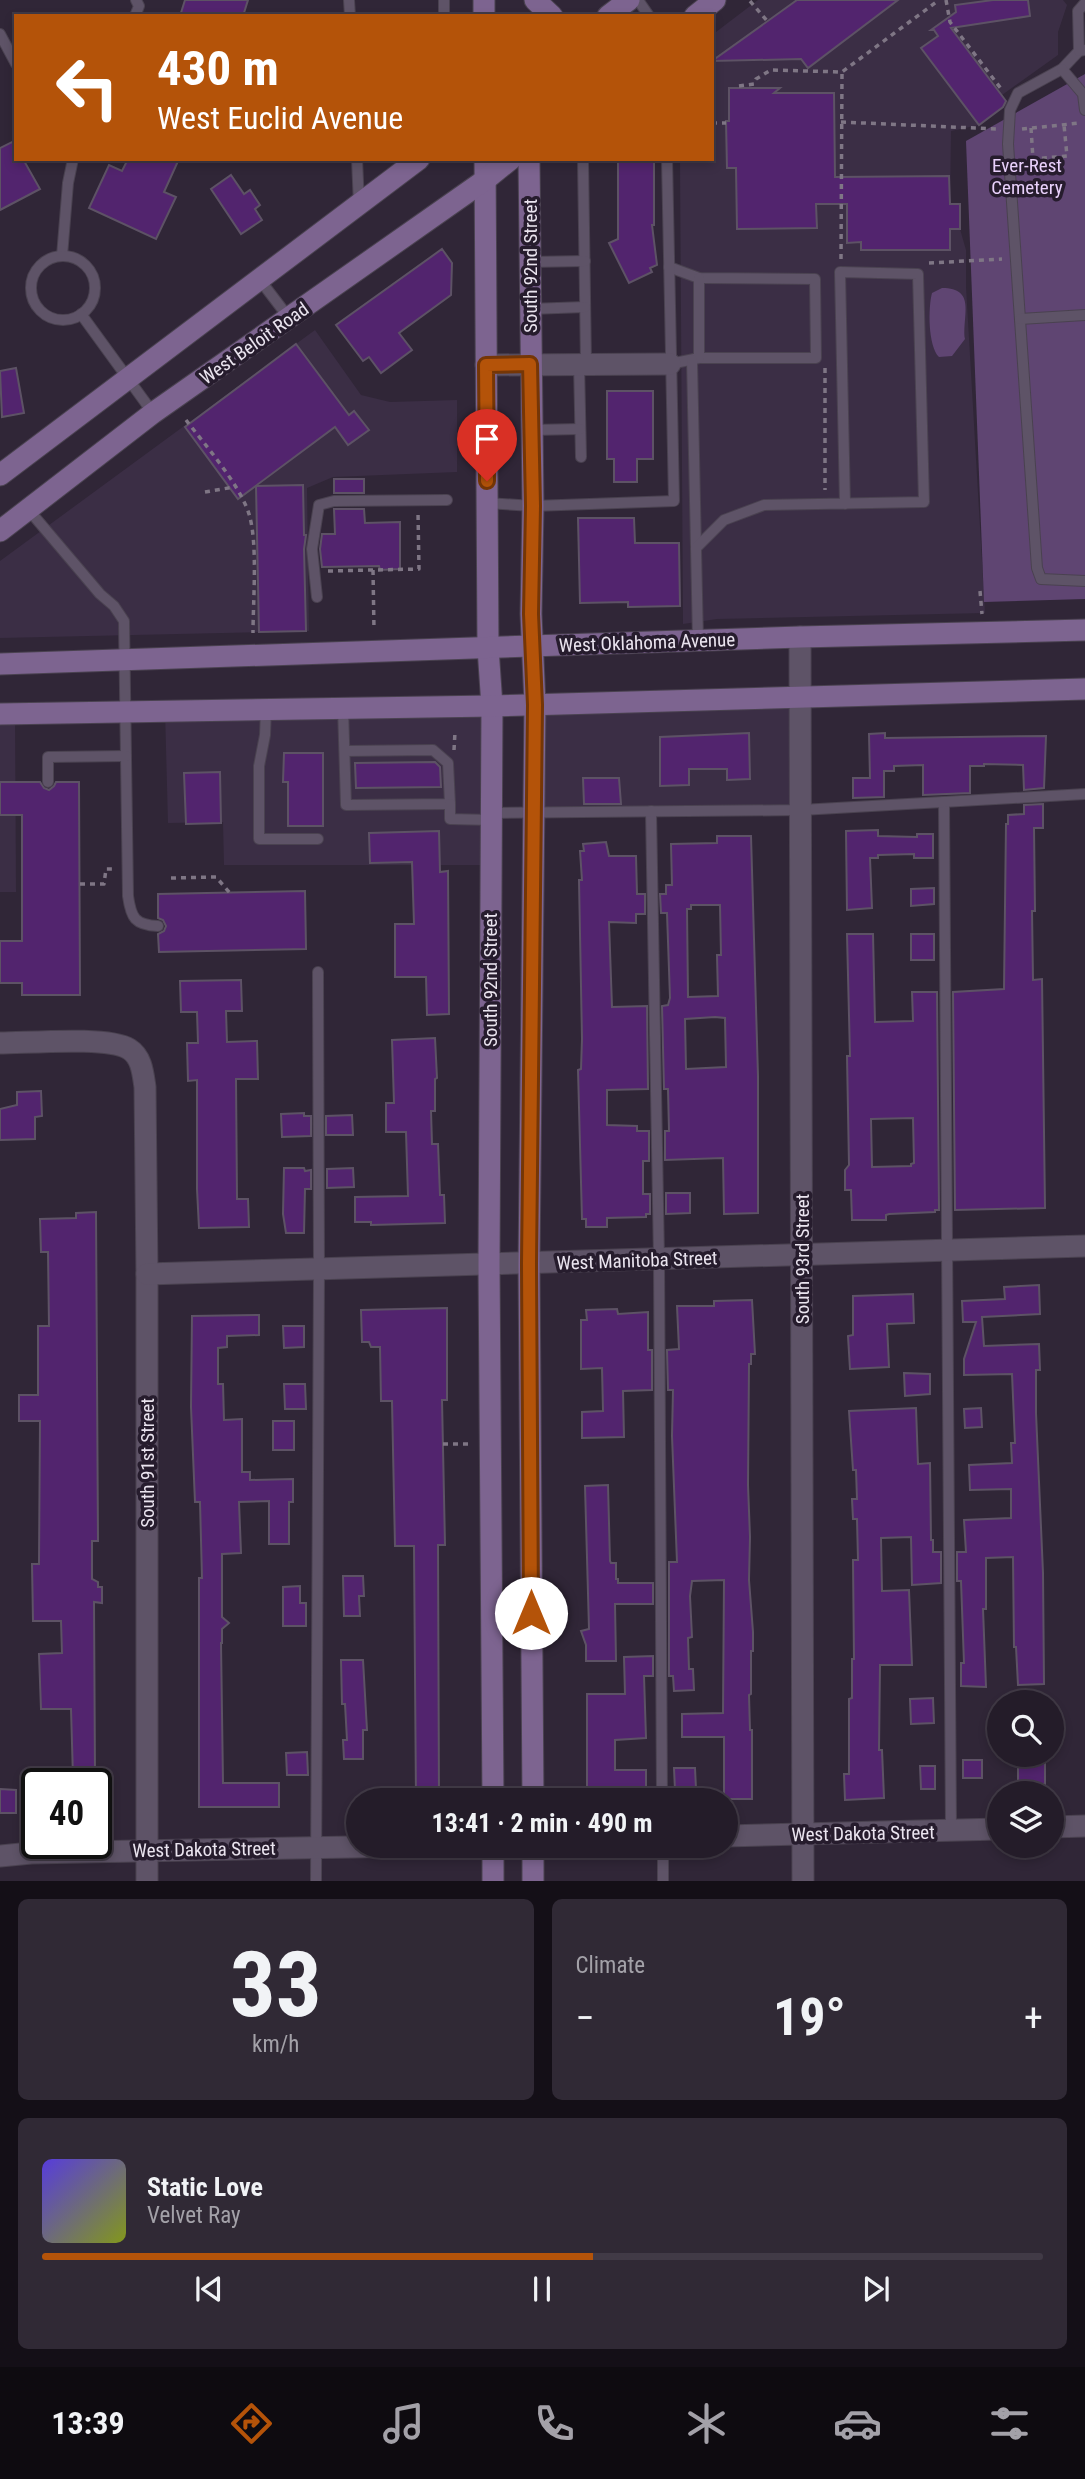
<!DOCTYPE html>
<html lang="en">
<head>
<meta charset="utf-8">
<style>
	:root { --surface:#241c29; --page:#302935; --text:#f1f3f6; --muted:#a3a1a8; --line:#413a46; --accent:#b45309 }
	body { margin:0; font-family:"Roboto Condensed",sans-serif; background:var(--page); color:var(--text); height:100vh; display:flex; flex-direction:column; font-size:26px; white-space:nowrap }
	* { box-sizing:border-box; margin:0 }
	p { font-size:23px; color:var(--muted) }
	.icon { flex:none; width:38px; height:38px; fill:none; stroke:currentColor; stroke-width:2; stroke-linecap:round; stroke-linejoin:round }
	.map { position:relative; height:1881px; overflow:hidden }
	.panel { display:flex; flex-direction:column; gap:18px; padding:18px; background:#140f17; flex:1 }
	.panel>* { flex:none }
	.banner { position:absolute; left:14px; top:14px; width:700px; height:147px; border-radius:0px; box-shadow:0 4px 10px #0003,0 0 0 2px var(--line); background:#b45309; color:#fff; overflow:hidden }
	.controls { position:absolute; left:987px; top:1690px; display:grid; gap:14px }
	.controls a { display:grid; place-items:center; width:77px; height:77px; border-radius:50%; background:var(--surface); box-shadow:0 4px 10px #0003,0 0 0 2px var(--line); font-size:35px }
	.speed { position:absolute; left:21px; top:1768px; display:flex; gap:14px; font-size:35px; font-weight:700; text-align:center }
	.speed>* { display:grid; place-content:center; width:91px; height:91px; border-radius:50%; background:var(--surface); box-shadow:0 4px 10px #0003,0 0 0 2px var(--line); line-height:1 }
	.speed .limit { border:4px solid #111; border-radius:10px; background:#fff; color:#111 }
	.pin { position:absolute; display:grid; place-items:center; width:60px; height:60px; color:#fff; margin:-72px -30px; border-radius:50% 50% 50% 0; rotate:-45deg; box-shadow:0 0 7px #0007 }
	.pin .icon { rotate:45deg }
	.me { position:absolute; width:77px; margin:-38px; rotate:0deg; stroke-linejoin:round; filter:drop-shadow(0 0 5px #0008) }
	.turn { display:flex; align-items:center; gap:24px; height:147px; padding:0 28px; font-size:32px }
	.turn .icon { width:91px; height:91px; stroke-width:2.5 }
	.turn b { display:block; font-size:49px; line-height:60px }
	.big { font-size:52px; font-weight:700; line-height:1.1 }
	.panel .card { flex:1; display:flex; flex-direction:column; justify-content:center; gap:10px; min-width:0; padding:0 24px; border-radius:10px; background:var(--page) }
	.panel .dial { align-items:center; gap:0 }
	.dial b { font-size:91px; line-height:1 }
	.song { display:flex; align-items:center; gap:21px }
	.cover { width:84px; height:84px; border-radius:10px; background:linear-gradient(135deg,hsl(250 70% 55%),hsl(70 70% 35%)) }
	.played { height:7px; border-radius:4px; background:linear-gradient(90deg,var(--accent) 55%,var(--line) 55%) }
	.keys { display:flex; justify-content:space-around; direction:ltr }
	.heat { display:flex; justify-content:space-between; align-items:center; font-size:38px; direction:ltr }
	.panel .tiles { flex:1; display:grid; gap:18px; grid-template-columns:1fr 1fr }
	.card:last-child { grid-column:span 2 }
	.trip { position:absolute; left:346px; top:1788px; width:392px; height:70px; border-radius:35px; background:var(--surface); box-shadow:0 4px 10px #0003,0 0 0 2px var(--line); font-weight:700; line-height:70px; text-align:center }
	.tab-bar { display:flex; height:112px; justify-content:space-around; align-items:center; background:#0e0b10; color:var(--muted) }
	.tab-bar .icon { width:49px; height:49px }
	.tab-bar .active { color:var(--accent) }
	.tab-bar b { font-size:32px; color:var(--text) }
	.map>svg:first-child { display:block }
	.built { fill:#3b2e45 }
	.green { fill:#5f4572 }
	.building { fill:#52246e; stroke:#5d5265; stroke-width:2; fill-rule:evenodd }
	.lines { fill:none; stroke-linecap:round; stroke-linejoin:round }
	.lane-casing { stroke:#4a4250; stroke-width:12 }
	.street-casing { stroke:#4a4250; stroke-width:23 }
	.secondary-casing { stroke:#4a4250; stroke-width:23 }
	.path { stroke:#7f7685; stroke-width:3.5; stroke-dasharray:5 5; stroke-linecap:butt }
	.lane { stroke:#5e5367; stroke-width:10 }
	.street { stroke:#5e5367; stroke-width:21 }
	.secondary { stroke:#7d6490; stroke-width:21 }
	.route-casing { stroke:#753606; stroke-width:18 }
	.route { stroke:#b45309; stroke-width:12 }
	.labels { text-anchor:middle; stroke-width:7; stroke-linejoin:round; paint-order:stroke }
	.park-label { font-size:19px; fill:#e9d1fc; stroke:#261c2d }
	.street-label { font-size:19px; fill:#eae4ef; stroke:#261c2d }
</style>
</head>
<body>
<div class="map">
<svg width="1085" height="1881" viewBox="0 0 1085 1881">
	<rect width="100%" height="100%" fill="#302637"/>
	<g class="built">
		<polygon points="758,0 1063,0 1067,5 1058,32 1058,55 1002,95 1008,104 979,125 951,131 950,204 960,204 960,229 966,250 966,287 985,613 717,619 683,624 680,159 712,159 712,35"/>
		<polygon points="315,330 361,395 390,402 457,400 457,472 333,477 307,488 309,631 0,638 0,561"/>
		<polygon points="802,696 801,810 534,813 535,704"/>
		<polygon points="492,706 490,865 224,865 223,822 168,823 165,710"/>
		<polygon points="0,714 15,714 16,892 0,892"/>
	</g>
	<g class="green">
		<polygon points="1085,74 1085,599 984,602 966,141"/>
		<path d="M942 288C977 288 962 316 965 339L952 356 939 357C928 346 928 308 932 293Z"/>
	</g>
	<g class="building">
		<polygon points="185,0 248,0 243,16 180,16"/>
		<polygon points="797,0 898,0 808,68 801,59 712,61"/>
		<polygon points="993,0 1028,0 1030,16 951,28 1006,101 1003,107 979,125 921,48 938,36 934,30 931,30 956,12 955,5"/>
		<polygon points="729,88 780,88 774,93 834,93 835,177 949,176 950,204 960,204 960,229 950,229 950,250 861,250 861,242 847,243 847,204 816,204 817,228 737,229 736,168 727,168 726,121 729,121"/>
		<polygon points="16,140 16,159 23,159 40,189 0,210 0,148"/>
		<polygon points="128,159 179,159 164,192 176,197 156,239 89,208 109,165 122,171"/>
		<polygon points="618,159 654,159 654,225 652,225 657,265 650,268 652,272 629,283 609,243 618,239"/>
		<polygon points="231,175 244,194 250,190 260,205 255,209 262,220 241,234 211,189"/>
		<polygon points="442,249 452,263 451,295 399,333 412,350 381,373 369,357 363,361 336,325"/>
		<polygon points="296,344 349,415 354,411 369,430 348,445 335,427 238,499 185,427"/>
		<polygon points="16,368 24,413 2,417 0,371"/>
		<polygon points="607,391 653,391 653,459 637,459 637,482 614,482 614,459 607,459"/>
		<rect x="334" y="479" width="30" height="14"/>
		<polygon points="303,485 304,535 306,535 304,549 306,631 259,632 256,486"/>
		<polygon points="334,509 364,509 365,523 400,522 400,569 380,570 379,566 322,567 320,549 322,534 335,534"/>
		<polygon points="578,518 634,518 635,543 679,543 680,606 628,607 628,602 580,603"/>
		<polygon points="749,733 750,779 727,780 727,769 689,769 689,785 660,786 660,737"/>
		<polygon points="885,733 885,738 1046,736 1044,788 1024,790 1023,765 984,764 984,766 970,766 970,793 923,795 923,765 894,766 894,771 884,771 884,797 853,798 853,778 870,778 869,734"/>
		<polygon points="284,753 323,753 323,826 288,826 288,782 283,782"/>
		<polygon points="435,762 440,767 441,787 356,788 355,763"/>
		<polygon points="220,772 221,823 186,824 184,773"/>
		<polygon points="583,778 619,778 621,804 584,804"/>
		<polygon points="0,782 40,782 44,788 49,790 54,786 56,782 79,782 80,995 22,995 22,983 0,983 0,941 22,941 22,815 0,815"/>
		<polygon points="1043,804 1043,828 1034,828 1035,911 1032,911 1033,980 1042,979 1045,1208 955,1210 953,992 1004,989 1006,824 1008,824 1008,815 1024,814 1024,805"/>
		<polygon points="878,830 878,836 917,837 917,834 933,834 933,858 914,858 914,854 878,855 878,858 870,858 872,908 847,910 846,831"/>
		<polygon points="439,831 440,872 448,871 449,1014 427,1015 426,977 395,977 395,924 414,924 412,862 370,863 369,833"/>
		<path d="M717 836H751L758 1076V1213L724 1214 723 1158 665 1160V1131H669L668 1089H664L662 1006 668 1005 670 998 667 913H661L660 894H666V885H672L671 844 717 843ZM691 905H720L721 955H717L718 996 688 997 687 909H691ZM715 1017 725 1018 726 1067 686 1069 685 1019Z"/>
		<polygon points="606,842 609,856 636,856 637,894 645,894 645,914 636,914 636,923 609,922 612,1007 647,1006 648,1089 607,1090 607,1125 637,1126 637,1131 649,1131 649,1161 643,1161 643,1194 650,1194 650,1214 646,1214 646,1217 607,1218 607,1227 586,1227 586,1219 582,1219 578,1070 581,1069 582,1039 579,880 582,880 580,851 584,851 583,844"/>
		<polygon points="934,888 934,904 911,906 911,889"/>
		<polygon points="305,891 306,949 159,952 158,934 164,931 166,926 163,920 158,918 158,894"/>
		<path d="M847 934H873L875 1022 913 1021 912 992H937L939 1210H935V1212L889 1214 886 1215V1220H852L851 1190H845V1170L849 1165 847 1056H850ZM913 1118 914 1163 911 1164V1166L872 1167 871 1119Z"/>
		<rect x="911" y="934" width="23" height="26"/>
		<polygon points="241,980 242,1011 226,1011 227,1042 257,1041 258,1079 236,1079 237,1199 248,1199 249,1227 199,1228 197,1189 197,1080 188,1081 187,1043 198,1043 197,1012 181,1012 180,981"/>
		<polygon points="435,1038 437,1078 435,1079 435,1111 431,1111 432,1144 438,1144 440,1195 444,1195 445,1223 371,1225 371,1222 355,1222 355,1197 408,1196 406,1132 386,1132 386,1103 394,1103 392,1040"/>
		<polygon points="41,1091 42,1116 35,1117 35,1139 0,1140 0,1109 17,1105 17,1092"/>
		<polygon points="304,1113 304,1116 311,1116 311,1136 282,1137 281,1114"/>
		<polygon points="352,1115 353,1135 326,1135 326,1116"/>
		<polygon points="284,1168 304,1168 305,1171 311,1170 311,1189 305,1189 304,1233 286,1233 283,1214"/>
		<polygon points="353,1168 354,1187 327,1188 327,1169"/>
		<polygon points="666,1193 690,1193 690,1213 666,1214"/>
		<polygon points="96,1212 98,1541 92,1541 92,1579 98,1582 98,1587 102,1587 102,1603 94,1602 95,1776 73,1777 71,1709 41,1709 39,1654 62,1653 61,1621 33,1621 32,1564 39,1564 40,1421 19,1421 19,1395 38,1395 38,1326 49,1326 48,1252 41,1252 40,1219 76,1218 76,1213"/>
		<polygon points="1039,1285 1040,1314 982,1317 984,1346 1039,1344 1040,1370 1036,1370 1036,1413 1043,1573 1044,1684 1018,1685 1016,1647 1014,1647 1013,1557 986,1558 986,1609 983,1609 986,1687 961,1686 961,1663 964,1663 961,1581 957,1581 957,1552 966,1552 964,1520 1011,1518 1011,1489 970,1490 969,1465 1012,1463 1011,1443 1015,1443 1012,1374 964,1375 964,1359 976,1322 963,1322 962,1301 1005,1299 1004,1287"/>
		<polygon points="913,1294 914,1323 887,1324 889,1367 850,1369 848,1336 853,1335 853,1296"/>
		<polygon points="752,1300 755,1354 751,1354 751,1364 749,1364 748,1485 750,1537 749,1580 753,1632 753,1651 751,1651 751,1694 749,1695 750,1730 752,1730 752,1799 724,1799 724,1737 682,1737 682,1714 723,1713 724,1580 692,1581 690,1596 692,1637 688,1638 689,1669 693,1669 694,1690 674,1691 673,1676 669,1676 669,1562 677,1562 672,1436 673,1390 668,1390 667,1350 679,1349 677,1306 714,1306 714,1301"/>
		<polygon points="447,1308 447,1400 442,1400 445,1545 438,1545 439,1801 416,1801 414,1546 395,1546 392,1401 381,1401 380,1347 371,1347 369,1342 362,1342 361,1310"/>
		<polygon points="617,1309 618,1314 648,1312 648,1350 652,1350 652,1390 623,1391 624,1437 582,1438 582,1412 603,1411 602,1368 581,1369 581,1320 587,1320 586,1310"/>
		<polygon points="259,1315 259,1335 227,1336 227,1347 218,1348 218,1384 223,1384 224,1420 242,1419 242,1472 250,1472 250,1480 293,1479 293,1502 289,1502 289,1544 269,1544 269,1501 239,1502 241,1553 222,1554 222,1617 229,1623 222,1629 222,1643 221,1643 223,1783 279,1783 279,1807 199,1807 199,1578 202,1578 200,1502 195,1502 191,1407 192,1316"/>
		<polygon points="283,1326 304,1326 304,1347 284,1348"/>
		<polygon points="904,1373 930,1374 930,1394 905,1396"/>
		<polygon points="284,1384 305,1384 306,1409 285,1409"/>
		<polygon points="916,1408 918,1464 930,1463 931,1540 933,1540 933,1552 941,1552 941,1583 912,1585 911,1537 881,1538 882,1591 909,1590 912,1665 880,1665 879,1750 882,1750 884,1798 845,1800 844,1774 849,1774 849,1699 852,1698 852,1659 854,1659 853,1560 858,1560 857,1519 853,1519 852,1499 857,1499 856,1470 853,1470 849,1411"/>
		<polygon points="981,1408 982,1427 965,1428 964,1409"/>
		<rect x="273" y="1421" width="21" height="29"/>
		<polygon points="608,1485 610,1561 611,1563 616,1563 616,1579 618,1579 618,1583 653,1583 653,1604 615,1604 616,1661 586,1661 586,1645 581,1631 589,1629 585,1486"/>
		<polygon points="343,1576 363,1576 364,1596 359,1596 360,1616 344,1616"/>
		<polygon points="300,1586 300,1603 306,1603 306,1626 283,1626 283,1587"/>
		<polygon points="653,1656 653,1676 644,1676 646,1738 615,1740 615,1770 646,1770 646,1791 617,1790 617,1801 587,1801 587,1694 625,1694 624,1657"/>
		<polygon points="341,1660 363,1660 367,1730 363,1730 363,1759 344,1759 343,1740 347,1740 345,1704 342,1704"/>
		<polygon points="933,1698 934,1723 911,1724 910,1699"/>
		<polygon points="307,1752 308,1775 287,1775 286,1753"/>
		<rect x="1018" y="1757" width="27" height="27"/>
		<rect x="963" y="1760" width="19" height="18"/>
		<polygon points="920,1766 935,1766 935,1789 921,1789"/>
		<polygon points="674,1768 695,1768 696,1789 675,1790"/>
		<polygon points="0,1789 16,1790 16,1813 0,1813"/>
	</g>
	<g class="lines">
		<g class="lane-casing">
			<g id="lane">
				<polyline points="349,0 350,16"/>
				<polyline points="444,0 444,16"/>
				<polyline points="638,0 649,16"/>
				<polyline points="135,16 139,6 136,0"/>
				<polyline points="0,34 16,64"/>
				<polyline points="1085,50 1079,51 1062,69 1018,93 1010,110 1008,144 1037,568 1041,579 1085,581"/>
				<polyline points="1079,51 1078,11 1085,3"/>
				<polyline points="1062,69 1083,94 1085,110"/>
				<polyline points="357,159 359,205"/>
				<polyline points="583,159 586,364"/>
				<polyline points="62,256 68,183 73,159"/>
				<circle cx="63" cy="288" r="32"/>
				<polyline points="530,262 585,261"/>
				<polyline points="669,267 699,278 815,279 816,358 699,358 670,364"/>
				<polyline points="260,280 289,318"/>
				<polyline points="530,309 585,307"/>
				<polyline points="81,314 153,413"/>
				<polyline points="1020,319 1085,315"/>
				<polyline points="699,358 699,278"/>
				<polyline points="692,360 696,548"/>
				<polyline points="579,364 581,457"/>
				<polyline points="532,430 580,429"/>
				<polyline points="487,503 533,506 674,501 667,159"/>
				<path d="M28 509 100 594 114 606 124 621 128 896C131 918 135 925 158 926"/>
				<polyline points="317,597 312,549 319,505 334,501 447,500"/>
				<polyline points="698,641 696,548 724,520 764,505 924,502 918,274 840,272 845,504"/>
				<polyline points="343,708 346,805 450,804 448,763 433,750 345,751"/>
				<polyline points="266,709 265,735 259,766 259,839 318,839"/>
				<polyline points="48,782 48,757 126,756"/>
				<polyline points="944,802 951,1831"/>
				<polyline points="450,804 450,819 491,820"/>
				<polyline points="651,811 659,1259 662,1801"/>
				<polyline points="491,813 801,810 1085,794"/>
				<polyline points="663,1846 663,1881"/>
				<polyline points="316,1881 319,1270 318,972"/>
			</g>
		</g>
		<g class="street-casing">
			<g id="street">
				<polyline points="486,365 670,364"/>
				<polyline points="800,637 803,1881"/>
				<path d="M0 1043C28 1043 108 1036 129 1049 142 1057 143 1074 145 1087L147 1274V1881"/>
				<polyline points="147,1274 1085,1246"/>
				<polyline points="1052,1827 1085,1826"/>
				<polyline points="726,1836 999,1829"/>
				<polyline points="0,1856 31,1853 408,1846"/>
			</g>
		</g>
		<g class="secondary-casing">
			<g id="secondary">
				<polyline points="484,0 484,16"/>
				<polyline points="535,0 552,16"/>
				<polyline points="608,16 629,0"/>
				<polyline points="695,16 715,0"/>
				<polyline points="485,159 488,648 492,706 489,1265 493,1801"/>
				<polyline points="529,159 533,506 531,614 535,704 529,1264 533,1801"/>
				<polyline points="0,475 419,159"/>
				<polyline points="0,531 153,413 485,180 511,159"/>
				<polyline points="0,664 800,637 1085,630"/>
				<polyline points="0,714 492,706 1085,689"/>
				<polyline points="533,1846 533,1881"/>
				<polyline points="493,1881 493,1846"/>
			</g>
		</g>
		<g class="path">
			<polyline points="946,0 950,22 1002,90"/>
			<polyline points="750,1 768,22"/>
			<polyline points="739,86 754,84 756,79 771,70 842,72 939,0"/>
			<polyline points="841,122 997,129"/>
			<polyline points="712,123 726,123"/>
			<polyline points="1031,128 1033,159 1067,156 1064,125"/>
			<polyline points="1022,129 1080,123"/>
			<polyline points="841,259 842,72"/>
			<polyline points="929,263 1002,259"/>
			<polyline points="825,368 825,490"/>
			<path d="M186 420C206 446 240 485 249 514 258 543 253 601 253 633"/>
			<polyline points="205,492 234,487"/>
			<polyline points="373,570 374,630"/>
			<polyline points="328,571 419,569 418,512"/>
			<polyline points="980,591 982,614"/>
			<polyline points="454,750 455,732"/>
			<polyline points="171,878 216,877 230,893"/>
			<polyline points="80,884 104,884 106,869 113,869"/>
			<polyline points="443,1444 468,1444"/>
		</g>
		<use href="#lane" class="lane"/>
		<use href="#street" class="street"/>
		<use href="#secondary" class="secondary"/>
	</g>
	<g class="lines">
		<g class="route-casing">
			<polyline id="route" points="487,481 486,365 530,364 533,506 531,614 535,705 529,1264 531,1613"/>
		</g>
		<use href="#route" class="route"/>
	</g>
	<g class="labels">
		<g class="park-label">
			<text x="1027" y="172">Ever-Rest<tspan x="1027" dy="22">Cemetery</tspan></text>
		</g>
		<g class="street-label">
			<text transform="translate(530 266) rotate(-90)" y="7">South 92nd Street</text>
			<text transform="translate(254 343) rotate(-35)" y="7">West Beloit Road</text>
			<text transform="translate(647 642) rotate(-2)" y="7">West Oklahoma Avenue</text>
			<text transform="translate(490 980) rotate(-90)" y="7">South 92nd Street</text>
			<text transform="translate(802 1259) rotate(-90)" y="7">South 93rd Street</text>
			<text transform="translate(637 1260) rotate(-2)" y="7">West Manitoba Street</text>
			<text transform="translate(147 1463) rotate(-90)" y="7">South 91st Street</text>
			<text transform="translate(863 1833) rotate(-1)" y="7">West Dakota Street</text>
			<text transform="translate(204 1849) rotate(-1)" y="7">West Dakota Street</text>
		</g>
	</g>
</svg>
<div class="controls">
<a><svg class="icon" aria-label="search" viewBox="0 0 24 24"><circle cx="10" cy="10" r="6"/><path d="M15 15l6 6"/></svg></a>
<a><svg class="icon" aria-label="layers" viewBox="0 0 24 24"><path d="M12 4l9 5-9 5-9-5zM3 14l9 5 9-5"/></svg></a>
</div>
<div class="speed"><div class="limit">40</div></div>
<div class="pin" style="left:487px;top:481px;background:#d93025"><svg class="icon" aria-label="arrive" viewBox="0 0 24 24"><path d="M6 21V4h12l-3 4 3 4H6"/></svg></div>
<svg class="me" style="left:531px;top:1613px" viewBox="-20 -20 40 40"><circle r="19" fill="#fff"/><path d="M0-13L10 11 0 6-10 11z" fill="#b45309"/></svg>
<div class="trip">13:41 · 2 min · 490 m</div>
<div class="banner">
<div class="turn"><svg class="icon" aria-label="left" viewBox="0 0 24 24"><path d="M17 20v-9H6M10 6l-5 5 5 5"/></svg><div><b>430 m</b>West Euclid Avenue</div></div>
</div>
</div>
<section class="panel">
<div class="tiles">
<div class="card dial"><b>33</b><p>km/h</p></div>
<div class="card"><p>Climate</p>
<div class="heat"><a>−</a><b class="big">19°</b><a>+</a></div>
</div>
<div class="card">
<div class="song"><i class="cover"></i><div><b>Static Love</b><p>Velvet Ray</p></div></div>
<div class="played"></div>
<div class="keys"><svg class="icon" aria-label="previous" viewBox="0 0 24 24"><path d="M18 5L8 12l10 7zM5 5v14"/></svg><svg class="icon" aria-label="pause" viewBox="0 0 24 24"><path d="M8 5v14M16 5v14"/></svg><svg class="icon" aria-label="next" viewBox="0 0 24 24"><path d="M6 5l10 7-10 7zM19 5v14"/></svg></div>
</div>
</div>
</section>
<nav class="tab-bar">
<b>13:39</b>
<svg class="icon active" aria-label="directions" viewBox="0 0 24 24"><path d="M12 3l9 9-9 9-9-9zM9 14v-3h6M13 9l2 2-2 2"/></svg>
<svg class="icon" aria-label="music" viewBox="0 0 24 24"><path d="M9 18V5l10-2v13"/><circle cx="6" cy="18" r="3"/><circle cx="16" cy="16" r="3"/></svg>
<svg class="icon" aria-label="phone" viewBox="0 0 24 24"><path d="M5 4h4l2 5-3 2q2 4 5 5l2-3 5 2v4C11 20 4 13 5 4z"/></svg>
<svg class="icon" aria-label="climate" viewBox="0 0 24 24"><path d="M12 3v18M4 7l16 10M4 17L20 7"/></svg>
<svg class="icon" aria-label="car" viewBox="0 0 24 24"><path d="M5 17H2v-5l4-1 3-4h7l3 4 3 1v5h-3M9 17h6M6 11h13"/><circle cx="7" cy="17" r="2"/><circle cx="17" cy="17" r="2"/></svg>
<svg class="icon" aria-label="filters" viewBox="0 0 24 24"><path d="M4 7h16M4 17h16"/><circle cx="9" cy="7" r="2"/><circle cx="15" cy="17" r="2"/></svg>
</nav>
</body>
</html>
